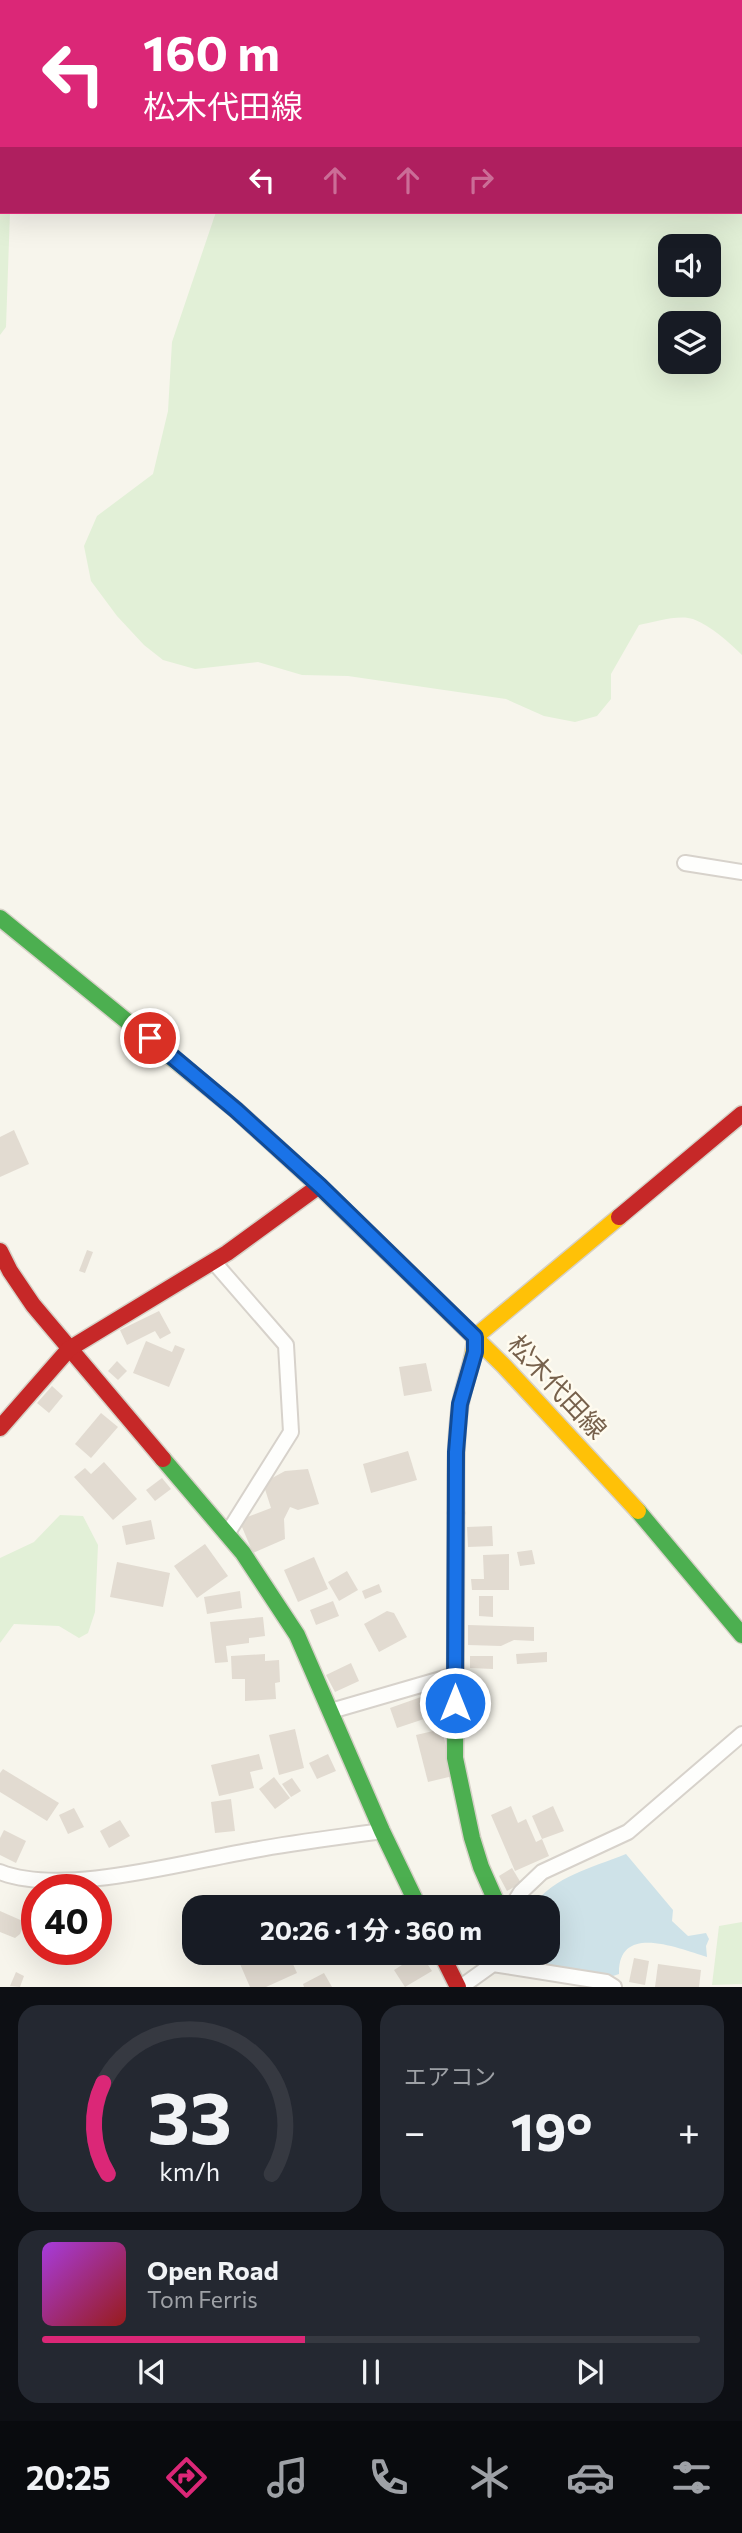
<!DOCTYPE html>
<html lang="ja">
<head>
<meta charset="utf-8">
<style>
	:root { --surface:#171b24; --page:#242831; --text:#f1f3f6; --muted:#9ea1a6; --line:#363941; --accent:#db2777 }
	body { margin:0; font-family:Commissioner,"Noto Sans JP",sans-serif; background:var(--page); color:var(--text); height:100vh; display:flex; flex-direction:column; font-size:26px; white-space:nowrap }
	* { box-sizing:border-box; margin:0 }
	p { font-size:23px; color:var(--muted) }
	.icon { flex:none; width:38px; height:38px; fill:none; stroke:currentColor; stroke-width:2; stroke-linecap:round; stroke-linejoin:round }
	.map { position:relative; height:1987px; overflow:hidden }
	.details { display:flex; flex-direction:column; gap:18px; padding:18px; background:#0d0f14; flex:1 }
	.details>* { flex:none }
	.guide { position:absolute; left:0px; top:0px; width:742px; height:214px; box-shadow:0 7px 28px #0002; background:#db2777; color:#fff; overflow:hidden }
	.controls { position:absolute; left:658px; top:234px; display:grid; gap:14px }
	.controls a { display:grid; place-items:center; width:63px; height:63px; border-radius:14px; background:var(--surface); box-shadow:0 7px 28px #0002; font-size:35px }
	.speed { position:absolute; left:21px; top:1874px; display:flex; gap:14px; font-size:35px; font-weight:700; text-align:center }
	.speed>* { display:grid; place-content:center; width:91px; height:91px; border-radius:50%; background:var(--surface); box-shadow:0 7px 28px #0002; line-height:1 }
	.speed .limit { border:10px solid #d22; background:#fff; color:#111 }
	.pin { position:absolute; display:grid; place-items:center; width:60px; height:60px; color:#fff; margin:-30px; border:4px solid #fff; border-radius:50%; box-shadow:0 2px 7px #0007 }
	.me { position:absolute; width:77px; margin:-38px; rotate:0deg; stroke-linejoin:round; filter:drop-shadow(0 0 5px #0008) }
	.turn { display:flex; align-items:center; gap:24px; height:147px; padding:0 28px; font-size:32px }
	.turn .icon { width:91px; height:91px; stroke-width:2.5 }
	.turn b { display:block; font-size:49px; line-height:60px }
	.lanes { display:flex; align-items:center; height:66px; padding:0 28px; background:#0003; justify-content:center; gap:35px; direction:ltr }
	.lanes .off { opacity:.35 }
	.big { font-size:52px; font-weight:700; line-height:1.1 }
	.details .tile { flex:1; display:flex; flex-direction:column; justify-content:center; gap:10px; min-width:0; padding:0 24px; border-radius:21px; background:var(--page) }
	.details .dial { align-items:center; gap:0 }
	.dial svg { height:182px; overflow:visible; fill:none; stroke:var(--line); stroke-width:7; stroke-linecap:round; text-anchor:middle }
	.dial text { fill:var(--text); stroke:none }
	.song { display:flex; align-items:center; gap:21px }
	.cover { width:84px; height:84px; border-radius:10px; background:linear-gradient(135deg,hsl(280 70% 55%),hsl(0 70% 35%)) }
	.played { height:7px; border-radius:4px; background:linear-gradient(90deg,var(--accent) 40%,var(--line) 40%) }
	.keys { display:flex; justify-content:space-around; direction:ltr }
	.heat { display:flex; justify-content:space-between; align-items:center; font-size:38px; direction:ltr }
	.details .tiles { flex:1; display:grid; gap:18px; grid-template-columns:1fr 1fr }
	.tile:last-child { grid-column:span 2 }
	.trip { position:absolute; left:182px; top:1895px; width:378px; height:70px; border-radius:21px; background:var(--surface); box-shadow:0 7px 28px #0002; font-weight:700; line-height:70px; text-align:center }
	.dock { display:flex; height:112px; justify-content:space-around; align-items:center; background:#090b0e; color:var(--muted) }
	.dock .icon { width:49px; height:49px }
	.dock .selected { color:var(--accent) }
	.dock b { font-size:32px; color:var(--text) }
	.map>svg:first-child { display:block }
	.green { fill:#e2f0d7; fill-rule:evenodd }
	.water { fill:#cee2e8 }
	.building { fill:#e2dbd1 }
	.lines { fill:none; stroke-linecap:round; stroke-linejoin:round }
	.street-casing { stroke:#d7d2cb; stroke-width:18 }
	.fast-casing { stroke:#d6d1c7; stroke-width:19 }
	.slow-casing { stroke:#d6d1c7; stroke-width:19 }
	.jam-casing { stroke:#d6d1c7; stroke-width:19 }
	.street { stroke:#fefefc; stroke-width:14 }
	.fast { stroke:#4caf50; stroke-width:16 }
	.slow { stroke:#ffc107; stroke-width:16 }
	.jam { stroke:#c62828; stroke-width:16 }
	.route-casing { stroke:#114b97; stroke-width:18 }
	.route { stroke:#1a73e8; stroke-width:12 }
	.labels { text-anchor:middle; stroke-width:5; stroke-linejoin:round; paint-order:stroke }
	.street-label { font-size:26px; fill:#77614c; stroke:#fffbef }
</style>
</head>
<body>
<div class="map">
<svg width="742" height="1987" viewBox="0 0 742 1987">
	<rect width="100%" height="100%" fill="#f7f5ec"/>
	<g class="green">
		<polygon points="0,0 13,2 2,2 2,212 10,212 6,327 0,335"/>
		<path d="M147 0H742V655C729 642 711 626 693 619 680 614 653 622 639 625L611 674V699L597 716 575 722 544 716 506 699 348 676 302 675 258 662 195 669 163 660 144 645 117 616 91 581 84 546 97 516 153 474 168 411 172 342 216 212H740V2ZM670 247H709V285H670ZM670 324H709V362H670Z"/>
		<polygon points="60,1515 83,1516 98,1545 95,1612 88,1633 79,1638 59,1626 14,1624 0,1643 0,1558 34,1542"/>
		<polygon points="742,1922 742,1984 712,1985 719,1926"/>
	</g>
	<path class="water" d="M626 1854 673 1910 672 1921 688 1936 706 1933 709 1939 706 1946 707 1957C679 1949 618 1922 619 1974L610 1977 505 1962 508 1953H548V1908L531 1907C557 1875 589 1869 626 1854Z"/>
	<g class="building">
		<polygon points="14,1130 29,1164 0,1177 0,1137"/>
		<polygon points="87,1250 93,1252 85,1273 79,1271"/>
		<polygon points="159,1311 171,1333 160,1339 155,1331 127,1345 120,1330"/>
		<polygon points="146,1341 172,1352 175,1345 185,1349 169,1387 133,1373"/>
		<polygon points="117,1361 127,1371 118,1380 108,1371"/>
		<polygon points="426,1363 432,1391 404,1396 399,1367"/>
		<polygon points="52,1386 63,1396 49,1413 37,1403"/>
		<polygon points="101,1413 118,1427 91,1458 75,1444"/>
		<polygon points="408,1451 417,1480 371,1493 363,1464"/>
		<polygon points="104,1462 137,1499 113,1520 74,1477 85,1468 91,1474"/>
		<polygon points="308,1469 319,1504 298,1510 290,1507 284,1519 285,1539 253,1553 239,1520 271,1508 263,1483 285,1471"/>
		<polygon points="162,1478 171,1489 155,1501 146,1490"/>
		<polygon points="151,1520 155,1539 126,1545 122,1526"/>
		<polygon points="492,1526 493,1546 468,1547 467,1527"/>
		<polygon points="205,1544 228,1576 197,1598 174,1566"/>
		<polygon points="532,1550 535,1564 520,1566 517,1552"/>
		<polygon points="509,1554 509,1590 472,1590 471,1579 484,1579 483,1555"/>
		<polygon points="314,1557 328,1589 298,1602 284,1570"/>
		<polygon points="117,1562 170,1573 163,1607 110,1597"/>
		<polygon points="347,1571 358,1590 339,1601 328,1582"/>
		<polygon points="379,1584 382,1592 365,1599 362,1591"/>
		<polygon points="240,1591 242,1608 207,1614 204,1597"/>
		<polygon points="479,1596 493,1596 493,1617 479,1616"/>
		<polygon points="333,1601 339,1616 316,1625 310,1610"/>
		<polygon points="387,1611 394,1613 407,1637 379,1652 364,1624"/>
		<polygon points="263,1617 265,1636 249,1638 249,1643 226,1646 228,1662 215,1663 210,1622"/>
		<polygon points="468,1625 534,1627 534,1641 514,1640 501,1646 468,1645"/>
		<polygon points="547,1652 547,1662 517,1664 516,1654"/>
		<polygon points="265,1654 265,1661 279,1660 280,1682 275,1683 276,1699 245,1701 245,1679 232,1679 231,1656"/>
		<polygon points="470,1656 493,1656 493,1669 470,1668"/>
		<polygon points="351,1663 359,1681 335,1692 326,1675"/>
		<polygon points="421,1697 427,1718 397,1728 390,1708"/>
		<polygon points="295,1729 304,1768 279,1775 269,1735"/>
		<polygon points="442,1729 453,1776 428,1782 416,1735"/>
		<polygon points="259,1754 263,1769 250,1772 254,1788 219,1796 211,1765"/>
		<polygon points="328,1754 336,1771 317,1779 309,1763"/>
		<polygon points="3,1769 59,1803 47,1821 0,1792 0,1773"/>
		<polygon points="274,1777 290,1798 275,1809 259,1789"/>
		<polygon points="292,1778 301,1791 291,1797 282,1784"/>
		<polygon points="231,1799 235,1831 215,1833 211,1802"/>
		<polygon points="511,1806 518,1823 526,1819 536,1842 542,1839 549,1856 515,1871 491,1815"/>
		<polygon points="553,1806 564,1831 542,1839 532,1816"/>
		<polygon points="74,1808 84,1827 68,1834 59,1815"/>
		<polygon points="120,1820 130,1836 109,1848 100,1831"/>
		<polygon points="4,1830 26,1841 16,1863 0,1855 0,1838"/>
		<polygon points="512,1868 521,1883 507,1891 499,1876"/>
		<polygon points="0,1911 25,1922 20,1934 15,1938 0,1932"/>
		<polygon points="266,1953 288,1953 297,1973 266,1987 250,1987 240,1964"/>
		<polygon points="393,1953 410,1953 412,1955 420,1953 432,1971 405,1987 394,1970 402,1965"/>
		<polygon points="634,1958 649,1961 645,1985 629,1982"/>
		<polygon points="658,1964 701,1970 699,1987 655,1987"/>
		<polygon points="16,1972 24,1976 20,1987 10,1986"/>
		<polygon points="324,1973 332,1987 304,1987 303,1984"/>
	</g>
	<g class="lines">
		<g class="street-casing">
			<g id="street">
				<polyline points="685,863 742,872"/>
				<polyline points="213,1261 286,1345 291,1432 227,1534"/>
				<polyline points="331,1711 455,1675"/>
				<path d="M0 1872C63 1897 188 1861 254 1850 297 1842 340 1837 382 1831"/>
				<polyline points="511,1908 521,1892 542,1872 628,1832 742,1734"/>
				<polyline points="461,1987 493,1964 606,1982 614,1987"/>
			</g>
		</g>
		<g class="fast-casing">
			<g id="fast">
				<polyline points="0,918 236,1110 319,1186 415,1279"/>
				<polyline points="163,1459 243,1553 297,1635 382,1831 419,1908"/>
				<polyline points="638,1511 742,1635"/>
				<polyline points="456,1513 455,1758 472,1838 481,1867 499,1908"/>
			</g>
		</g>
		<g class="slow-casing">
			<g id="slow">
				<polyline points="415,1279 504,1366 638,1511"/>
				<path d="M456 1513C456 1478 455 1442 460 1407 463 1383 475 1362 475 1337L619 1217"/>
			</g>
		</g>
		<g class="jam-casing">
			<g id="jam">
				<polyline points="619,1217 742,1114"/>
				<polyline points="0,1251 10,1271 33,1305 163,1459"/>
				<polyline points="0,1428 69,1349 227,1253 319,1186"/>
				<polyline points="441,1953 458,1987"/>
			</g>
		</g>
		<use href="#street" class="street"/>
		<use href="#fast" class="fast"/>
		<use href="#slow" class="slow"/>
		<use href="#jam" class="jam"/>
	</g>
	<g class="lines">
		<g class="route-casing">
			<polyline id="route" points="150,1038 236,1110 320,1186 475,1337 475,1352 460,1404 456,1452 455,1703"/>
		</g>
		<use href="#route" class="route"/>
	</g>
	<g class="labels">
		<g class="street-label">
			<text transform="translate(557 1387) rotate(47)" y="9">松木代田線</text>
		</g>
	</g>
</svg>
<div class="controls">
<a><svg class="icon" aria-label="sound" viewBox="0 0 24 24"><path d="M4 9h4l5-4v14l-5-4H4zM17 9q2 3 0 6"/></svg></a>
<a><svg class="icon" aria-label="layers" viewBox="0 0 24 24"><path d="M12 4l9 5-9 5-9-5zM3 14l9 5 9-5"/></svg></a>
</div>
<div class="speed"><div class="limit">40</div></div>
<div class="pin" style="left:150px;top:1038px;background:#d93025"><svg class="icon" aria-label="arrive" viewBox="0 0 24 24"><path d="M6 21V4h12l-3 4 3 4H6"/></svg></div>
<svg class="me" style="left:455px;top:1703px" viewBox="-20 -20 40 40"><circle r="17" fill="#1a73e8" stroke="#fff" stroke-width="3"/><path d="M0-11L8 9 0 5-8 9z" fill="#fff"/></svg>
<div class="trip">20:26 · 1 分 · 360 m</div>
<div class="guide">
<div class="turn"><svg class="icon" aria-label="left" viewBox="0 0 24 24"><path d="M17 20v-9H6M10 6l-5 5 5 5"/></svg><div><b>160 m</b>松木代田線</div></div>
<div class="lanes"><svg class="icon" aria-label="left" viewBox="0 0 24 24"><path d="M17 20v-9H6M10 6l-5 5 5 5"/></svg><svg class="icon off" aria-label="ahead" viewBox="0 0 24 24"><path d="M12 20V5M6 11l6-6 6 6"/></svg><svg class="icon off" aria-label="ahead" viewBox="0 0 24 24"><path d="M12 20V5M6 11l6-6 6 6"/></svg><svg class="icon off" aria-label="right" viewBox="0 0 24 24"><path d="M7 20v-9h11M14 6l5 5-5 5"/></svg></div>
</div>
</div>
<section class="details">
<div class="tiles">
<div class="tile dial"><svg viewBox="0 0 100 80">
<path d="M14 69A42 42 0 1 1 86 69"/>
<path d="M14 69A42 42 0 0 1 12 29" stroke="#db2777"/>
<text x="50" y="56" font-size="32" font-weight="700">33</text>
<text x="50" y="72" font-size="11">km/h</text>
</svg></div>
<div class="tile"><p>エアコン</p>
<div class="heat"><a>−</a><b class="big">19°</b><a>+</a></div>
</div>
<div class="tile">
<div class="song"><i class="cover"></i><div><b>Open Road</b><p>Tom Ferris</p></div></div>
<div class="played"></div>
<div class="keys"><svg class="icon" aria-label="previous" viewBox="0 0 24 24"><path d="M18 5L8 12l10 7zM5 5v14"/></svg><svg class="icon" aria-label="pause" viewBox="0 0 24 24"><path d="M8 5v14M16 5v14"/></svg><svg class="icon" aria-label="next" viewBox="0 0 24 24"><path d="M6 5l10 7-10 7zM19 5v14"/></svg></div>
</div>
</div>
</section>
<nav class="dock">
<b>20:25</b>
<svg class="icon selected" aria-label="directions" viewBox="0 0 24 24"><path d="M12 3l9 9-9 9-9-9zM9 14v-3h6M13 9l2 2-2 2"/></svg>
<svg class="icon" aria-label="music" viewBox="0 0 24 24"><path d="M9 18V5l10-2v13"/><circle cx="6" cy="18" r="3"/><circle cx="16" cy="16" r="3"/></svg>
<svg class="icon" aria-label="phone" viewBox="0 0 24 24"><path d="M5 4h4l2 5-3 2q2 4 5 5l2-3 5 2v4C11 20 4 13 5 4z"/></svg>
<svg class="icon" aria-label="climate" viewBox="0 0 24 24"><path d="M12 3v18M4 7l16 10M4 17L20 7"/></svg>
<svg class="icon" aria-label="car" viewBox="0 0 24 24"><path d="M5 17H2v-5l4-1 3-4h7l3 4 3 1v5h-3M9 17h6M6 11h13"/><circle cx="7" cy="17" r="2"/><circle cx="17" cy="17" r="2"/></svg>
<svg class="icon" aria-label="filters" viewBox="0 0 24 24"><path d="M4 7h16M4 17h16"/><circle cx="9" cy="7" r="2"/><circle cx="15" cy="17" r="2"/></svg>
</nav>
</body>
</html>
